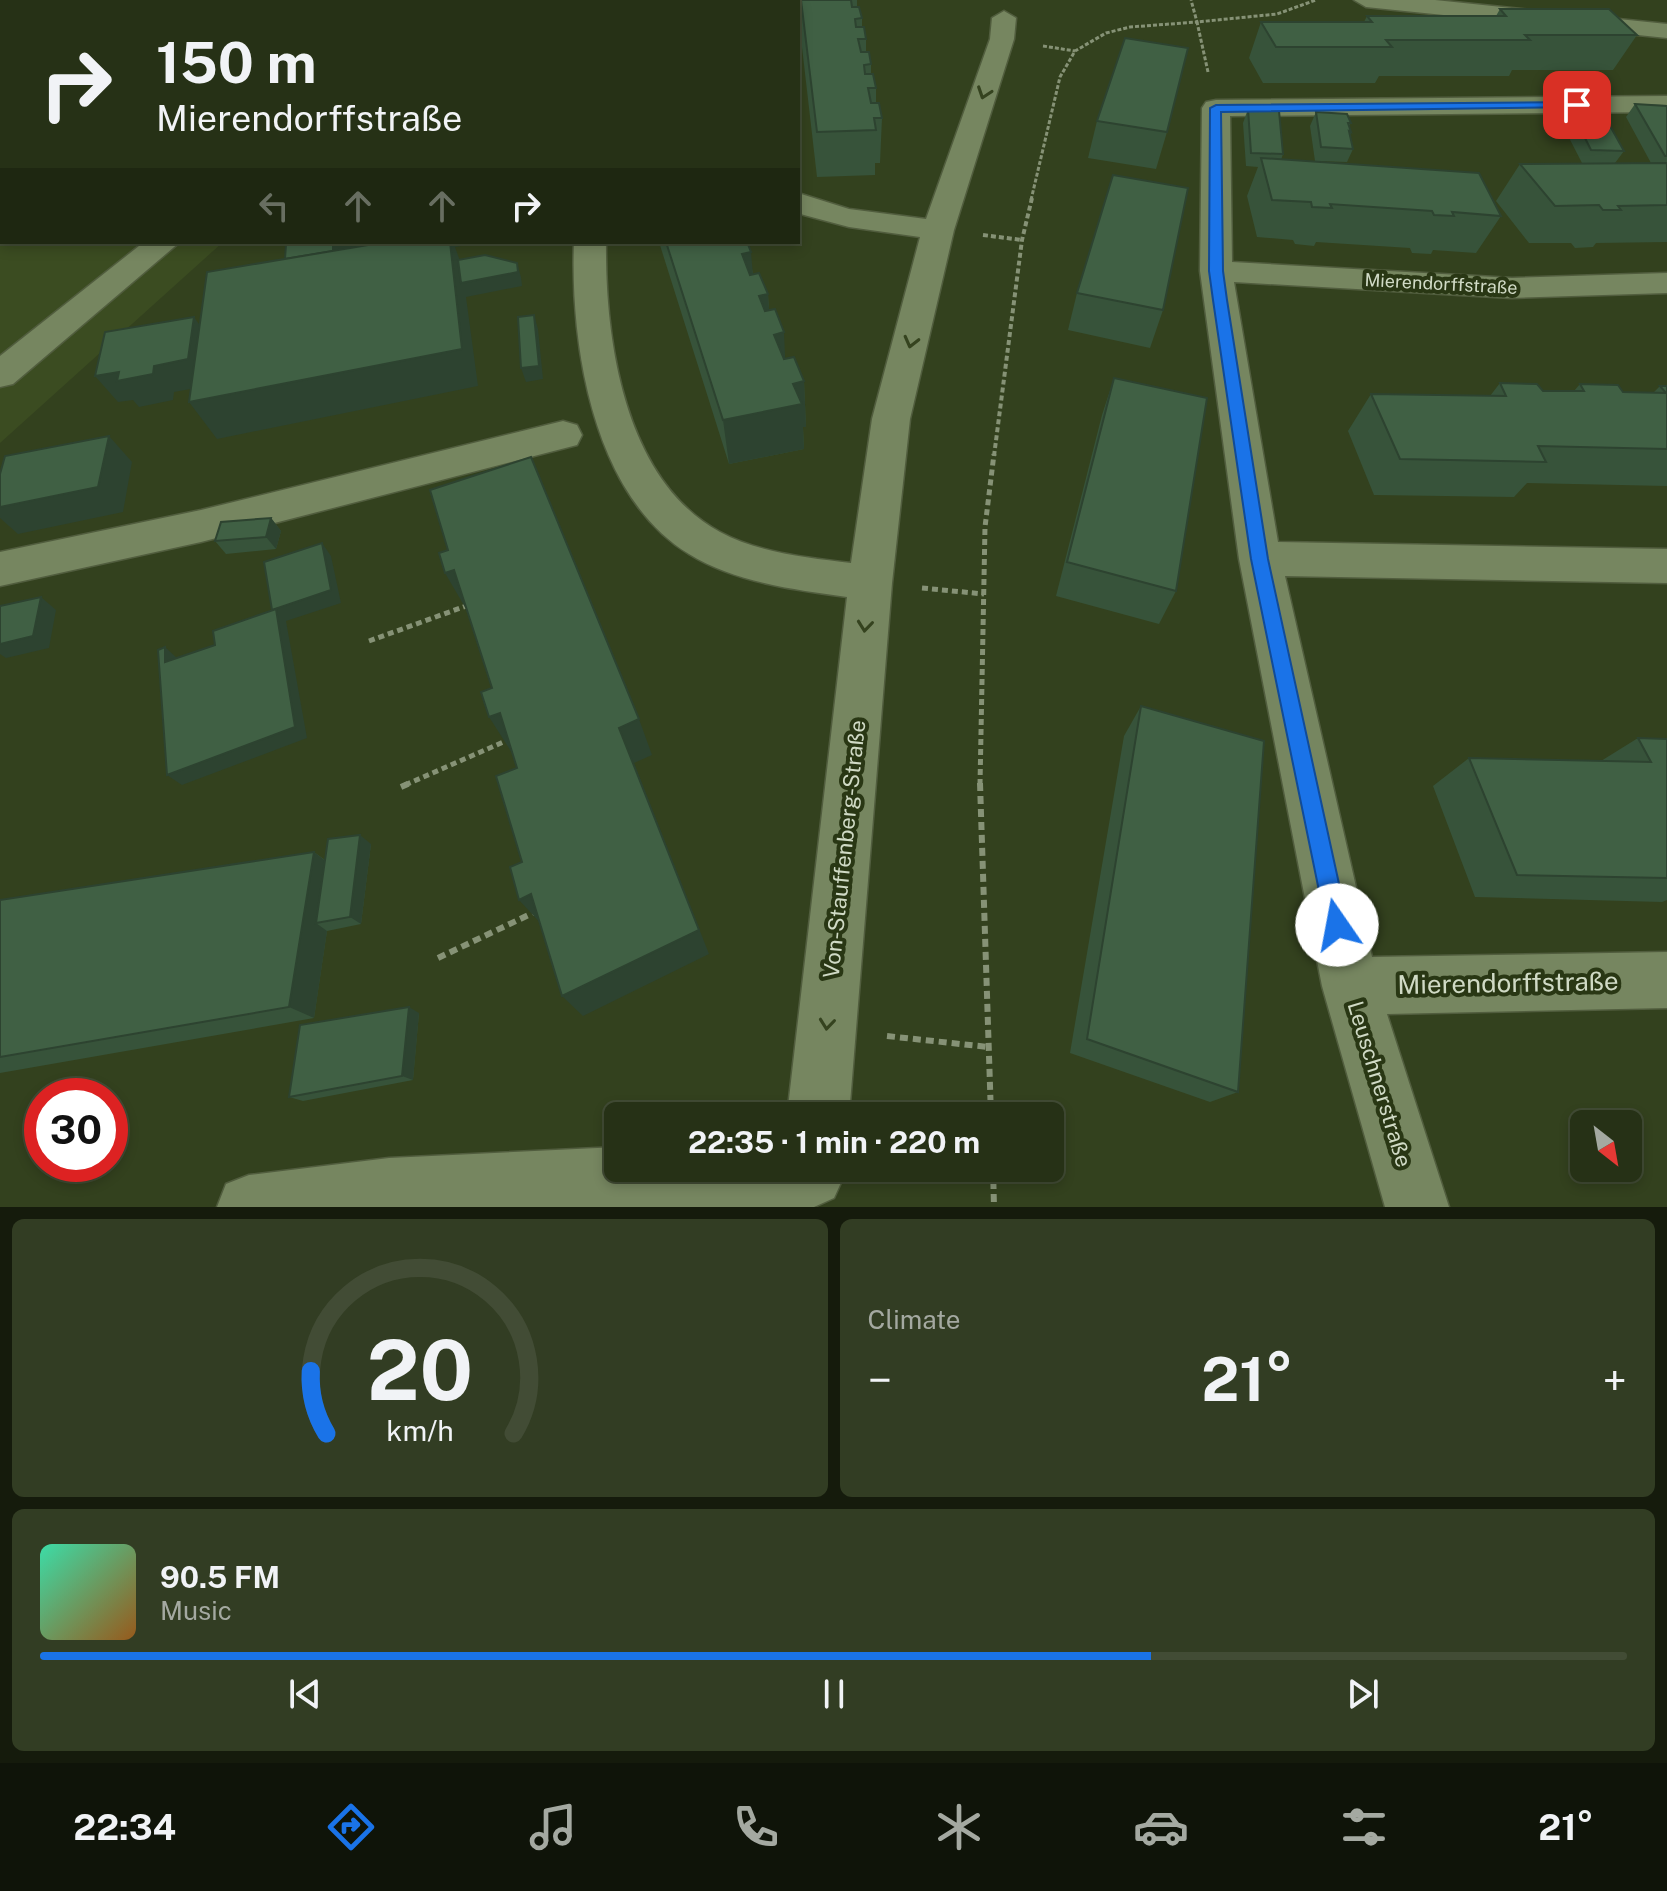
<!DOCTYPE html>
<html lang="en">
<head>
<meta charset="utf-8">
<style>
	:root { --surface:#263116; --page:#323d23; --text:#f1f3f6; --muted:#a4a9a1; --line:#424c35; --accent:#1a73e8 }
	body { margin:0; font-family:"Public Sans",sans-serif; background:var(--page); color:var(--text); height:100vh; display:flex; flex-direction:column; font-size:30px; white-space:nowrap }
	* { box-sizing:border-box; margin:0 }
	p { font-size:26px; color:var(--muted) }
	.icon { flex:none; width:44px; height:44px; fill:none; stroke:currentColor; stroke-width:2; stroke-linecap:round; stroke-linejoin:round }
	.map { position:relative; height:1207px; overflow:hidden }
	.drawer { display:flex; flex-direction:column; gap:12px; padding:12px; background:#151b0c; flex:1 }
	.drawer>* { flex:none }
	.hud { position:absolute; left:0px; top:0px; width:800px; height:244px; box-shadow:0 4px 12px #0003,0 0 0 2px var(--line); background:#263116; color:var(--text); overflow:hidden }
	.needle { width:52px; rotate:149deg }
	.fabs { position:absolute; left:1570px; top:1110px; display:grid; gap:16px }
	.fabs a { display:grid; place-items:center; width:72px; height:72px; border-radius:12px; background:var(--surface); box-shadow:0 4px 12px #0003,0 0 0 2px var(--line); font-size:40px }
	.speed { position:absolute; left:24px; top:1078px; display:flex; gap:16px; font-size:40px; font-weight:700; text-align:center }
	.speed>* { display:grid; place-content:center; width:104px; height:104px; border-radius:50%; background:var(--surface); box-shadow:0 4px 12px #0003,0 0 0 2px var(--line); line-height:1 }
	.speed .limit { border:12px solid #d22; background:#fff; color:#111 }
	.pin { position:absolute; display:grid; place-items:center; width:68px; height:68px; color:#fff; margin:-34px; border-radius:16px; box-shadow:0 4px 12px #0006 }
	.me { position:absolute; width:88px; margin:-44px; rotate:348deg; stroke-linejoin:round; filter:drop-shadow(0 0 6px #0008) }
	.turn { display:flex; align-items:center; gap:28px; height:168px; padding:0 24px; font-size:36px }
	.turn .icon { width:104px; height:104px; stroke-width:2.5 }
	.turn b { display:block; font-size:56px; line-height:68px }
	.lanes { display:flex; align-items:center; height:76px; padding:0 24px; background:#0003; justify-content:center; gap:40px; direction:ltr }
	.lanes .off { opacity:.35 }
	.big { font-size:60px; font-weight:700; line-height:1.1 }
	.drawer .widget { flex:1; display:flex; flex-direction:column; justify-content:center; gap:12px; min-width:0; padding:0 28px; border-radius:12px; background:var(--page) }
	.drawer .dial { align-items:center; gap:0 }
	.dial svg { height:208px; overflow:visible; fill:none; stroke:var(--line); stroke-width:7; stroke-linecap:round; text-anchor:middle }
	.dial text { fill:var(--text); stroke:none }
	.song { display:flex; align-items:center; gap:24px }
	.cover { width:96px; height:96px; border-radius:12px; background:linear-gradient(135deg,hsl(160 70% 55%),hsl(30 70% 35%)) }
	.played { height:8px; border-radius:4px; background:linear-gradient(90deg,var(--accent) 70%,var(--line) 70%) }
	.keys { display:flex; justify-content:space-around; direction:ltr }
	.heat { display:flex; justify-content:space-between; align-items:center; font-size:44px; direction:ltr }
	.drawer .tiles { flex:1; display:grid; gap:12px; grid-template-columns:1fr 1fr }
	.widget:last-child { grid-column:span 2 }
	.trip { position:absolute; left:604px; top:1102px; width:460px; height:80px; border-radius:12px; background:var(--surface); box-shadow:0 4px 12px #0003,0 0 0 2px var(--line); font-weight:700; line-height:80px; text-align:center }
	.dock { display:flex; height:128px; justify-content:space-around; align-items:center; background:#0f1409; color:var(--muted) }
	.dock .icon { width:56px; height:56px }
	.dock .current { color:var(--accent) }
	.dock b { font-size:36px; color:var(--text) }
	.map>svg:first-child { display:block }
	.built { fill:#3b4c21 }
	.lines { fill:none; stroke-linecap:round; stroke-linejoin:round }
	.minor-casing { stroke:#515d3e; stroke-width:3 }
	.path-far3 { stroke:#869276; stroke-width:3; stroke-dasharray:4 2; stroke-linecap:butt }
	.path-far2 { stroke:#869276; stroke-width:4; stroke-dasharray:5 3; stroke-linecap:butt }
	.path-far1 { stroke:#869276; stroke-width:5; stroke-dasharray:6 4; stroke-linecap:butt }
	.path { stroke:#869276; stroke-width:6; stroke-dasharray:8 5; stroke-linecap:butt }
	.minor { fill:#768660; fill-rule:evenodd }
	.wall { fill:#37533a }
	.shaded-wall { fill:#2d4330 }
	.building { fill:#406044; stroke:#2d4330; stroke-width:2 }
	.oneway { stroke:#35431f }
	.route { fill:#1a73e8; stroke:#114b97; stroke-width:2 }
	.labels { text-anchor:middle; stroke-width:8; stroke-linejoin:round; paint-order:stroke }
	.far-street-label { font-size:18px; fill:#d0dac5; stroke:#293714 }
	.street-label { font-size:22px; fill:#d0dac5; stroke:#293714 }
	.near-street-label { font-size:26px; fill:#d0dac5; stroke:#293714 }
</style>
</head>
<body>
<div class="map">
<svg width="1667" height="1207" viewBox="0 0 1667 1207">
	<rect width="100%" height="100%" fill="#33411e"/>
	<polygon class="built" points="0,22 2,242 223,242 0,443"/>
	<g class="lines">
		<g class="minor-casing">
			<g id="minor">
				<polygon points="262,0 286,0 261,2"/>
				<rect x="615" y="0" width="24" height="2"/>
				<rect x="747" y="0" width="24" height="2"/>
				<polygon points="1354,0 1435,0 1667,24 1667,38 1366,7"/>
				<path d="M1004 11 1016 18 1014 39 954 230 910 419 892 583 849 1116H787L847 597C795 590 734 582 689 554 593 496 570 345 574 242H606C605 340 624 480 720 532 759 553 808 558 851 563L872 419 920 237 849 227 804 215 798 213V193L849 209 926 219 990 39 992 18Z"/>
				<polygon points="1667,96 1667,112 1230,116 1232,262 1512,278 1667,273 1667,293 1512,298 1234,282 1278,542 1667,549 1667,583 1285,576 1372,957 1667,952 1667,1008 1387,1014 1449,1207 1385,1207 1322,986 1239,559 1200,271 1202,108 1206,102 1216,100"/>
				<polygon points="144,242 180,242 13,384 0,387 0,356"/>
				<polygon points="563,421 577,425 582,435 577,445 201,542 0,586 0,552 201,510"/>
				<polygon points="618,1147 618,1168 840,1168 844,1176 834,1198 814,1207 217,1207 226,1184 249,1175 389,1158"/>
			</g>
		</g>
		<g class="path-far3">
			<polyline points="1043,46 1075,51"/>
			<polyline points="1208,72 1197,22 1277,14 1316,0"/>
			<polyline points="1031,200 1060,77 1075,51 1106,33 1130,27 1197,22 1191,0"/>
		</g>
		<g class="path-far2">
			<polyline points="983,235 1022,240"/>
			<polyline points="994,456 1022,240 1032,198"/>
		</g>
		<g class="path-far1">
			<polyline points="922,588 984,594"/>
			<polyline points="369,641 466,606"/>
			<polyline points="405,785 508,740"/>
			<polyline points="980,785 985,527 994,454"/>
		</g>
		<g class="path">
			<polyline points="980,783 991,1116"/>
			<polyline points="401,787 410,783"/>
			<polyline points="438,958 537,911"/>
			<polyline points="887,1036 988,1047"/>
			<polyline points="993,1168 994,1207"/>
		</g>
		<use href="#minor" class="minor"/>
	</g>
	<g class="wall">
		<polygon points="0,0 208,0 209,2 2,2 2,95 0,95"/>
		<polygon points="799,0 857,0 857,7 862,18 862,27 866,39 866,52 871,64 871,74 876,88 876,103 882,118 880,163 875,163 875,175 817,177 800,30"/>
		<polygon points="1500,9 1637,35 1613,70 1512,70 1509,76 1379,76 1375,83 1263,83 1249,58 1261,22 1364,22 1367,16 1496,16"/>
		<polygon points="1635,104 1667,105 1667,242 1596,243 1593,247 1575,248 1571,243 1529,243 1496,201 1520,164 1582,163 1564,128 1573,114 1624,151 1615,163 1651,163 1626,117"/>
		<polygon points="1248,109 1283,154 1281,160 1501,216 1476,253 1433,250 1431,254 1412,253 1410,248 1316,242 1314,246 1295,244 1293,240 1257,237 1247,196 1258,167 1246,166 1243,123"/>
		<polygon points="1316,112 1351,123 1349,126 1351,132 1350,135 1353,149 1347,162 1315,161 1310,126"/>
		<polygon points="1097,121 1167,132 1156,169 1088,158"/>
		<polygon points="659,242 747,242 753,274 768,294 769,310 785,358 804,381 806,427 803,427 804,449 729,464"/>
		<polygon points="1077,293 1163,310 1150,348 1068,330"/>
		<polygon points="1114,378 1176,591 1159,624 1056,596 1102,415"/>
		<polygon points="1500,383 1543,391 1574,391 1580,384 1623,392 1653,393 1660,386 1667,386 1667,486 1527,483 1514,497 1374,495 1348,431 1371,394 1490,396"/>
		<polygon points="271,518 281,531 276,549 226,554 215,541"/>
		<polygon points="1141,706 1238,1092 1210,1102 1070,1053 1124,736"/>
		<polygon points="1638,738 1667,739 1667,900 1662,902 1475,897 1433,786 1469,758 1601,761"/>
		<polygon points="371,844 361,924 327,931 314,1018 0,1073 0,900 314,852 325,860"/>
		<polygon points="419,1013 413,1080 303,1101 289,1097"/>
	</g>
	<g class="shaded-wall">
		<polygon points="195,0 208,0 209,2 194,2"/>
		<polygon points="301,242 393,242 309,257"/>
		<polygon points="444,242 486,242 455,247 463,269 517,263 521,277 522,286 466,297 478,386 217,439 189,402"/>
		<polygon points="751,252 755,298 742,254"/>
		<polygon points="768,294 771,340 759,296"/>
		<polygon points="534,315 538,329 543,379 526,382 521,368"/>
		<polygon points="194,317 212,343 207,386 174,392 173,400 139,407 133,400 118,402 95,376 154,366"/>
		<polygon points="784,332 786,378 774,335"/>
		<polygon points="804,381 806,427 803,427 804,449 729,464 723,420 793,384"/>
		<polygon points="109,436 132,462 123,512 18,534 0,518 0,507"/>
		<polygon points="271,518 281,531 276,549 266,537"/>
		<polygon points="322,543 331,556 341,603 286,621 307,738 182,785 167,775 272,610"/>
		<polygon points="454,570 469,614 445,573"/>
		<polygon points="41,597 56,610 49,648 6,658 0,654 0,644"/>
		<polygon points="165,647 178,659 165,662"/>
		<polygon points="500,713 512,753 489,717"/>
		<polygon points="639,719 652,755 634,763 709,954 583,1016 562,996 619,728"/>
		<polygon points="360,835 371,844 361,924 350,917"/>
		<polygon points="314,852 336,869 316,923 327,931 314,1018 289,1007"/>
		<polygon points="531,894 543,926 519,900"/>
		<polygon points="409,1007 419,1013 413,1080 402,1076"/>
	</g>
	<g class="building">
		<polygon points="0,0 195,0 194,2 2,2 2,50 0,50"/>
		<polygon points="448,0 532,0 531,2 447,2"/>
		<polygon points="801,0 851,0 852,7 859,7 862,18 855,19 856,27 864,27 866,39 858,39 861,52 869,52 871,64 864,65 865,74 873,74 876,88 868,88 871,103 879,103 882,118 874,118 876,130 817,132"/>
		<polygon points="1500,9 1609,9 1637,35 1525,35 1530,40 1386,40 1392,47 1276,47 1261,22 1372,22 1367,16 1506,16"/>
		<polygon points="1125,38 1188,48 1167,132 1097,121"/>
		<polygon points="1635,104 1667,106 1667,156 1665,156"/>
		<polygon points="1248,109 1279,111 1283,154 1251,153"/>
		<polygon points="1316,112 1347,114 1351,123 1348,123 1351,132 1349,131 1353,149 1321,147"/>
		<polygon points="1573,114 1604,115 1624,151 1591,150"/>
		<polygon points="1261,158 1479,173 1501,216 1452,212 1454,216 1434,215 1432,211 1330,204 1332,208 1312,207 1311,202 1272,200"/>
		<polygon points="1667,163 1667,205 1618,206 1621,210 1603,210 1599,205 1555,206 1520,164"/>
		<polygon points="1113,175 1188,188 1163,310 1077,293"/>
		<polygon points="300,242 333,242 333,251 285,259 286,244"/>
		<polygon points="386,242 450,242 462,349 189,402 207,272"/>
		<polygon points="666,242 747,242 751,252 742,254 750,275 759,273 768,294 759,296 765,311 775,309 784,332 774,335 784,359 794,357 804,381 793,384 802,404 723,420"/>
		<polygon points="485,255 517,263 518,272 461,283 458,260"/>
		<polygon points="534,315 539,366 521,368 518,317"/>
		<polygon points="194,317 188,359 154,366 153,374 117,381 119,372 95,376 105,332"/>
		<polygon points="1114,378 1207,398 1176,591 1067,562"/>
		<polygon points="1500,383 1537,384 1543,391 1584,391 1580,384 1618,385 1623,392 1666,393 1660,386 1667,386 1667,449 1538,446 1546,462 1400,459 1371,394 1506,396"/>
		<polygon points="109,436 98,487 0,507 0,474 5,456"/>
		<polygon points="531,457 639,719 619,728 699,930 562,996 531,894 519,900 510,867 522,862 496,776 517,768 500,713 489,717 481,692 492,688 454,570 445,573 439,553 448,550 430,490"/>
		<polygon points="271,518 266,537 215,541 221,522"/>
		<polygon points="322,543 331,590 272,610 264,562"/>
		<polygon points="41,597 33,636 0,644 0,606"/>
		<polygon points="276,609 295,727 167,775 158,650 165,647 165,662 215,645 213,631"/>
		<polygon points="1141,706 1264,741 1238,1092 1087,1039"/>
		<polygon points="1638,738 1667,739 1667,878 1517,875 1469,758 1651,762"/>
		<polygon points="360,835 350,917 316,923 328,839"/>
		<polygon points="314,852 289,1007 0,1057 0,900"/>
		<polygon points="409,1007 402,1076 289,1097 300,1025"/>
	</g>
	<defs><path id="oneway-chevron" d="M-2-3.5L2.5 0L-2 3.5" fill="none" stroke-width="1.6" stroke-linecap="round" stroke-linejoin="round" transform="scale(2)"/></defs>
	<g class="oneway">
		<use href="#oneway-chevron" transform="translate(984 93) rotate(109)"/>
		<use href="#oneway-chevron" transform="translate(911 342) rotate(104)"/>
		<use href="#oneway-chevron" transform="translate(865 626) rotate(96)"/>
		<use href="#oneway-chevron" transform="translate(827 1024) rotate(96)"/>
	</g>
	<polygon class="route" points="1577,102 1581,107 1221,112 1223,271 1227,300 1268,559 1348,925 1345,933 1337,936 1329,933 1326,925 1251,559 1213,300 1209,271 1210,108 1216,105"/>
	<g class="labels">
		<g class="far-street-label">
			<text transform="translate(1441 284) rotate(3)" y="6">Mierendorffstraße</text>
		</g>
		<g class="street-label">
			<text transform="translate(844 849) rotate(-84)" y="8">Von-Stauffenberg-Straße</text>
			<text transform="translate(1380 1084) rotate(73)" y="8">Leuschnerstraße</text>
		</g>
		<g class="near-street-label">
			<text transform="translate(1508 983) rotate(-1)" y="9">Mierendorffstraße</text>
		</g>
	</g>
</svg>
<div class="fabs">
<a><svg class="needle" viewBox="-14 -14 28 28"><path d="M0-13l5 13h-10z" fill="#e53935"/><path d="M0 13l5-13h-10z" fill="#a4a9a1"/></svg></a>
</div>
<div class="speed"><div class="limit">30</div></div>
<div class="pin" style="left:1577px;top:105px;background:#d93025"><svg class="icon" aria-label="arrive" viewBox="0 0 24 24"><path d="M6 21V4h12l-3 4 3 4H6"/></svg></div>
<svg class="me" style="left:1337px;top:925px" viewBox="-20 -20 40 40"><circle r="19" fill="#fff"/><path d="M0-13L10 11 0 6-10 11z" fill="#1a73e8"/></svg>
<div class="trip">22:35 · 1 min · 220 m</div>
<div class="hud">
<div class="turn"><svg class="icon" aria-label="right" viewBox="0 0 24 24"><path d="M7 20v-9h11M14 6l5 5-5 5"/></svg><div><b>150 m</b>Mierendorffstraße</div></div>
<div class="lanes"><svg class="icon off" aria-label="left" viewBox="0 0 24 24"><path d="M17 20v-9H6M10 6l-5 5 5 5"/></svg><svg class="icon off" aria-label="ahead" viewBox="0 0 24 24"><path d="M12 20V5M6 11l6-6 6 6"/></svg><svg class="icon off" aria-label="ahead" viewBox="0 0 24 24"><path d="M12 20V5M6 11l6-6 6 6"/></svg><svg class="icon" aria-label="right" viewBox="0 0 24 24"><path d="M7 20v-9h11M14 6l5 5-5 5"/></svg></div>
</div>
</div>
<section class="drawer">
<div class="tiles">
<div class="widget dial"><svg viewBox="0 0 100 80">
<path d="M14 69A42 42 0 1 1 86 69"/>
<path d="M14 69A42 42 0 0 1 8 45" stroke="#1a73e8"/>
<text x="50" y="56" font-size="32" font-weight="700">20</text>
<text x="50" y="72" font-size="11">km/h</text>
</svg></div>
<div class="widget"><p>Climate</p>
<div class="heat"><a>−</a><b class="big">21°</b><a>+</a></div>
</div>
<div class="widget">
<div class="song"><i class="cover"></i><div><b>90.5 FM</b><p>Music</p></div></div>
<div class="played"></div>
<div class="keys"><svg class="icon" aria-label="previous" viewBox="0 0 24 24"><path d="M18 5L8 12l10 7zM5 5v14"/></svg><svg class="icon" aria-label="pause" viewBox="0 0 24 24"><path d="M8 5v14M16 5v14"/></svg><svg class="icon" aria-label="next" viewBox="0 0 24 24"><path d="M6 5l10 7-10 7zM19 5v14"/></svg></div>
</div>
</div>
</section>
<nav class="dock">
<b>22:34</b>
<svg class="icon current" aria-label="directions" viewBox="0 0 24 24"><path d="M12 3l9 9-9 9-9-9zM9 14v-3h6M13 9l2 2-2 2"/></svg>
<svg class="icon" aria-label="music" viewBox="0 0 24 24"><path d="M9 18V5l10-2v13"/><circle cx="6" cy="18" r="3"/><circle cx="16" cy="16" r="3"/></svg>
<svg class="icon" aria-label="phone" viewBox="0 0 24 24"><path d="M5 4h4l2 5-3 2q2 4 5 5l2-3 5 2v4C11 20 4 13 5 4z"/></svg>
<svg class="icon" aria-label="climate" viewBox="0 0 24 24"><path d="M12 3v18M4 7l16 10M4 17L20 7"/></svg>
<svg class="icon" aria-label="car" viewBox="0 0 24 24"><path d="M5 17H2v-5l4-1 3-4h7l3 4 3 1v5h-3M9 17h6M6 11h13"/><circle cx="7" cy="17" r="2"/><circle cx="17" cy="17" r="2"/></svg>
<svg class="icon" aria-label="filters" viewBox="0 0 24 24"><path d="M4 7h16M4 17h16"/><circle cx="9" cy="7" r="2"/><circle cx="15" cy="17" r="2"/></svg>
<b>21°</b>
</nav>
</body>
</html>
